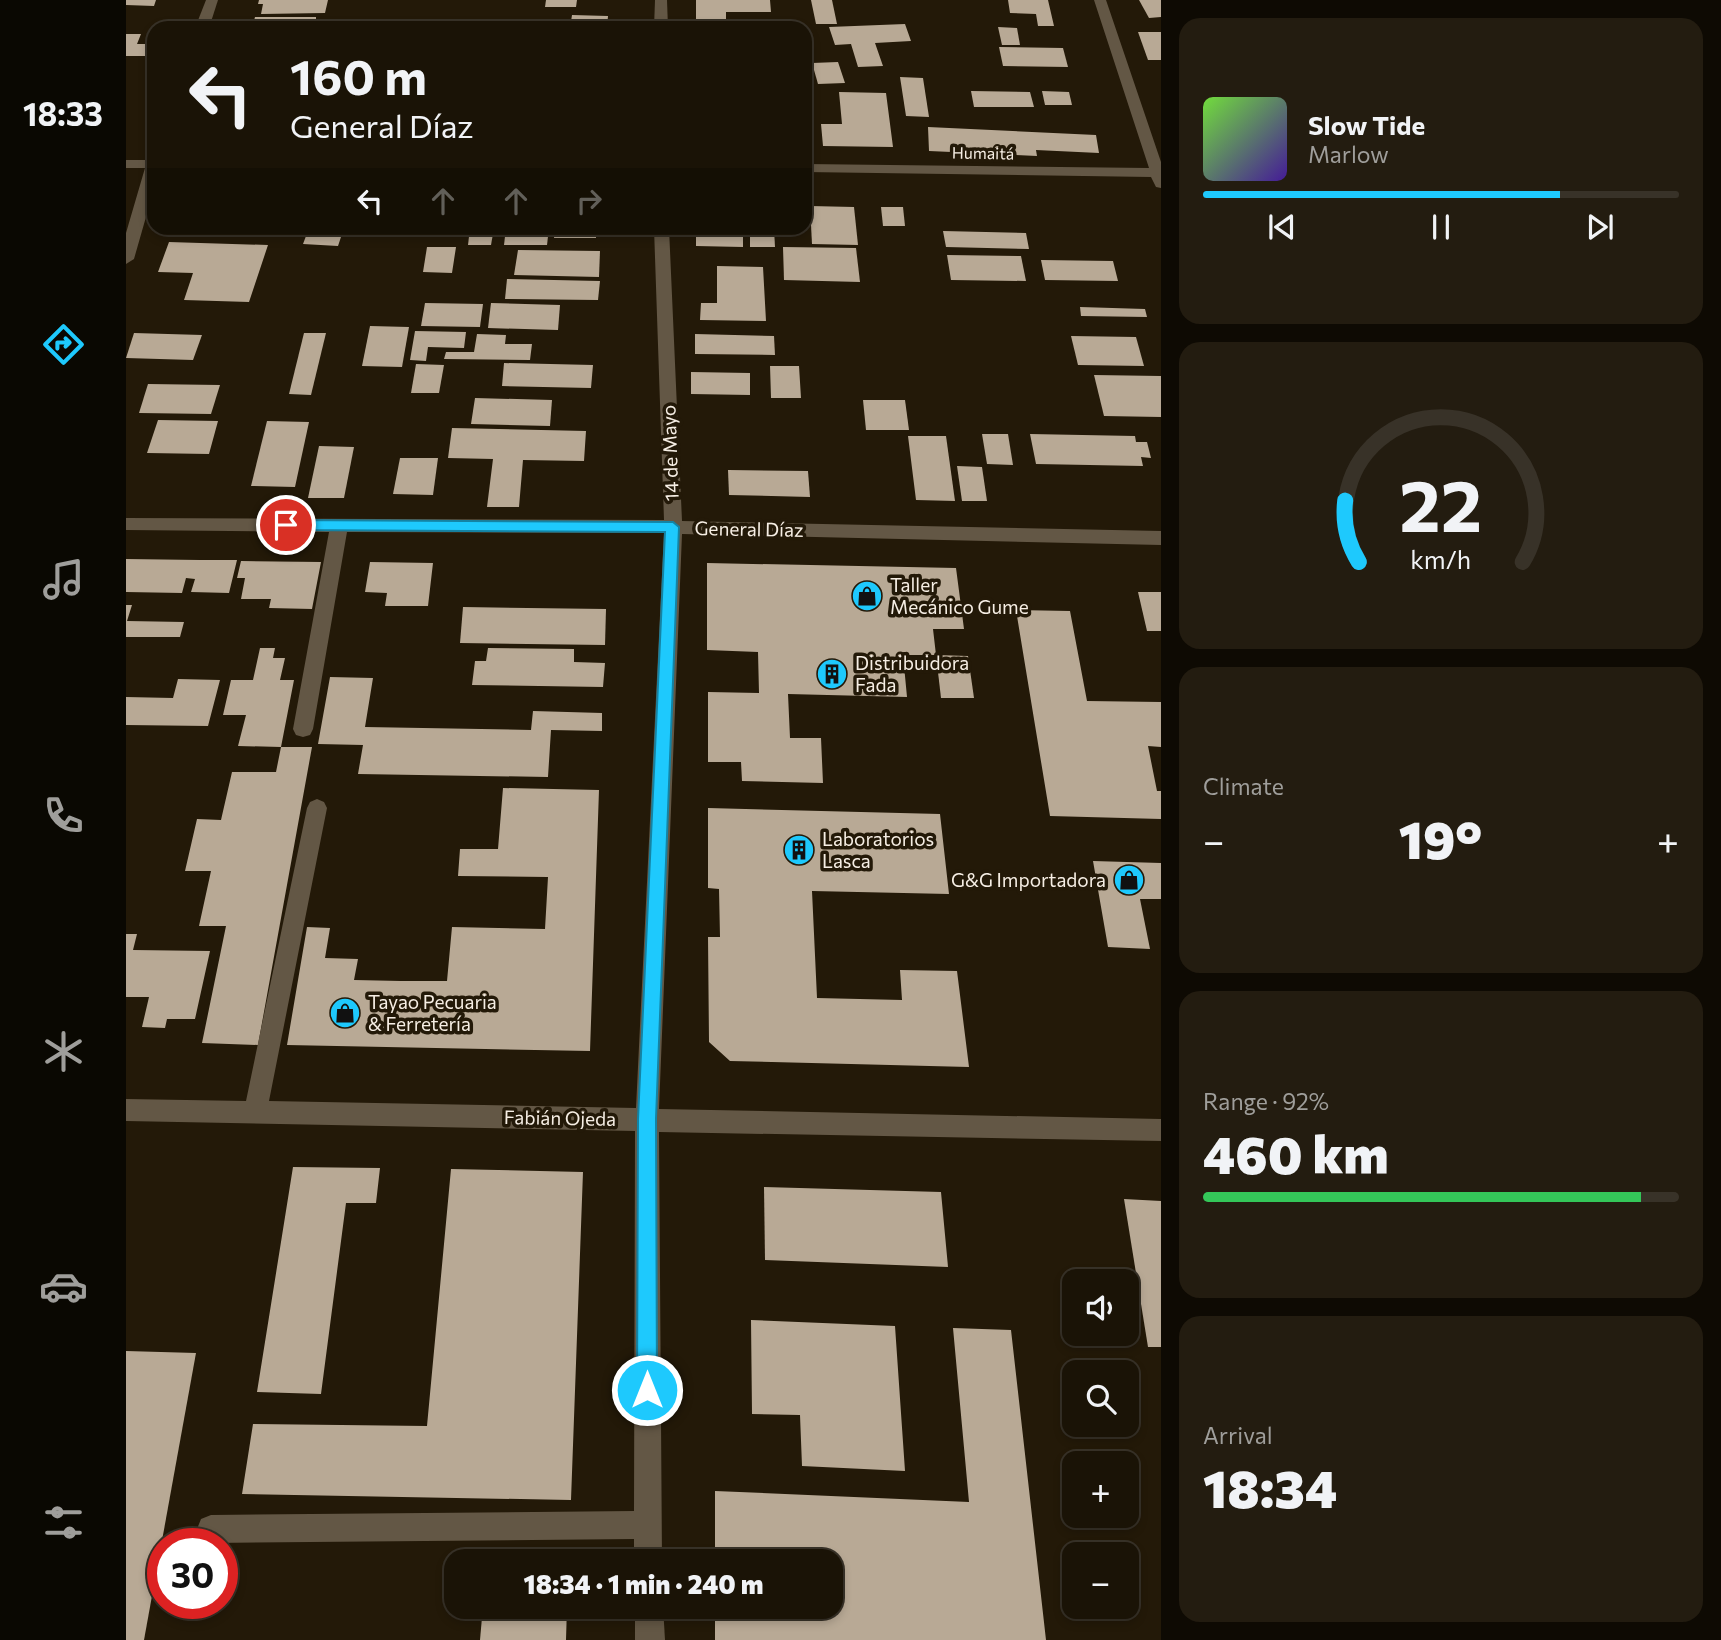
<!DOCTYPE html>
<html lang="en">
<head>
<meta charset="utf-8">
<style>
	:root { --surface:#1a1306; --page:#231c10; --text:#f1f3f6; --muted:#9f9e9b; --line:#383228; --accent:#1ec9fd }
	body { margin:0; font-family:Commissioner,sans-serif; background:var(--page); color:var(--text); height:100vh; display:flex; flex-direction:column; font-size:26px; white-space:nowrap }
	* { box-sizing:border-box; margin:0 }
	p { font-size:23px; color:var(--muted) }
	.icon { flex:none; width:38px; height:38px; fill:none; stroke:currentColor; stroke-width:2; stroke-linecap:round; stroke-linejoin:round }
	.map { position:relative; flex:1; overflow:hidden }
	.drawer { display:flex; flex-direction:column; gap:18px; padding:18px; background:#0e0a03; width:560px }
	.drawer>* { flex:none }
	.guide { position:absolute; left:21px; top:21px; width:665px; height:214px; border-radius:21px; box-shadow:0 4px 10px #0003,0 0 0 2px var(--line); background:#1a1306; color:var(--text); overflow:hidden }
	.tools { position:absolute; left:936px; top:1269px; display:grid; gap:14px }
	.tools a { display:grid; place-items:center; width:77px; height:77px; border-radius:14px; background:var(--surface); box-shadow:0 4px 10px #0003,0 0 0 2px var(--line); font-size:35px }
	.speed { position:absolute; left:21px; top:1528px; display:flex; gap:14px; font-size:35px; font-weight:700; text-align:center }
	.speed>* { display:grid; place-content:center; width:91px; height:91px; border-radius:50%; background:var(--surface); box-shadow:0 4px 10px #0003,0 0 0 2px var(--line); line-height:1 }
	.speed .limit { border:10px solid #d22; background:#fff; color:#111 }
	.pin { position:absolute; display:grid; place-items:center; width:60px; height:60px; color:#fff; margin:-30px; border:4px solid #fff; border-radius:50%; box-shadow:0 2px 7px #0007 }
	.me { position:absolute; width:77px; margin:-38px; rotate:0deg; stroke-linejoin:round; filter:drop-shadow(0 0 5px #0008) }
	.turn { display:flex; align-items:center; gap:24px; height:147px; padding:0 28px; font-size:32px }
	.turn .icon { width:91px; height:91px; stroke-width:2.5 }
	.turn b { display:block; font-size:49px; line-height:60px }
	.lanes { display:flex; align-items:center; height:66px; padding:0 28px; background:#0003; justify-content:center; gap:35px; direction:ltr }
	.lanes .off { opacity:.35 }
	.big { font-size:52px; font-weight:800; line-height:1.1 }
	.drawer .tile { flex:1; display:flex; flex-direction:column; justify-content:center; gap:10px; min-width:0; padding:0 24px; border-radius:21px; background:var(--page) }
	.drawer .dial { align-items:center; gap:0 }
	.dial svg { height:182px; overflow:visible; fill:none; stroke:var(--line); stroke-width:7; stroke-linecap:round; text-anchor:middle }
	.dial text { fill:var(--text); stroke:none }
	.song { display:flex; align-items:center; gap:21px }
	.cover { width:84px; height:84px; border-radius:10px; background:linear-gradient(135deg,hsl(100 70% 55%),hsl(260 70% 35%)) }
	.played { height:7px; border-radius:4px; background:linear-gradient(90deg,var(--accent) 75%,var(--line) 75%) }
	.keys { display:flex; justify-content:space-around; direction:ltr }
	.heat { display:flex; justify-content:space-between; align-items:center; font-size:38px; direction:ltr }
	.charge { height:10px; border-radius:5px; background:linear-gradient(90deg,#34c759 92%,var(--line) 0) }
	.trip { position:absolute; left:318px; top:1549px; width:399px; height:70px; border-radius:21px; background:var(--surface); box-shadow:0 4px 10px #0003,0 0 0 2px var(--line); font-weight:800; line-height:70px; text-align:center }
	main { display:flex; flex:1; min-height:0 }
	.tabs { display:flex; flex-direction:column; width:126px; justify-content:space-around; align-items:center; background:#0a0802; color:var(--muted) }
	.tabs .icon { width:49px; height:49px }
	.tabs .current { color:var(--accent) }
	.tabs b { font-size:32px; color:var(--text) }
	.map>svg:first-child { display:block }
	.building { fill:#b8a995 }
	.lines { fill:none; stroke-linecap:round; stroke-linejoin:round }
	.minor { fill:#635745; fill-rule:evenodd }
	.route { fill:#1ec9fd; stroke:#1483a4; stroke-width:2 }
	.labels { text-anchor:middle; stroke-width:7; stroke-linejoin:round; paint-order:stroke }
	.far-street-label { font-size:16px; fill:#f6eee4; stroke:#231908 }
	.street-label { font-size:19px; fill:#f6eee4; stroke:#231908 }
	.poi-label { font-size:19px; fill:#f6eee4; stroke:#231908; text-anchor:start }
</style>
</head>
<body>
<main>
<nav class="tabs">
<b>18:33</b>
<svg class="icon current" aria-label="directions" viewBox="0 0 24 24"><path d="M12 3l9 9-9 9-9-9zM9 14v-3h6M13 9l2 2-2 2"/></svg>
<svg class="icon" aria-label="music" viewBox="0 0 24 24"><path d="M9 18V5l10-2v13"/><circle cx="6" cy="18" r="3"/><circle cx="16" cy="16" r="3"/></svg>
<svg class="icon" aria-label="phone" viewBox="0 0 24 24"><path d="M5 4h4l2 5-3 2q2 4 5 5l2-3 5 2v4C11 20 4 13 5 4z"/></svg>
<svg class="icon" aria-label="climate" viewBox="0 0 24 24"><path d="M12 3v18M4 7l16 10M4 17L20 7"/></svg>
<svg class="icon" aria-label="car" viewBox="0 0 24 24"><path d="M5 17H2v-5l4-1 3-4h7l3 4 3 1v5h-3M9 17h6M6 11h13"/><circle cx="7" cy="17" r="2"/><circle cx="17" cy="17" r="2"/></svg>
<svg class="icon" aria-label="filters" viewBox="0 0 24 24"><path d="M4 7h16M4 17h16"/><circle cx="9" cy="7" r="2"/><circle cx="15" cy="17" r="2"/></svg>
</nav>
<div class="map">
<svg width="1035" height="1640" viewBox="0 0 1035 1640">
	<rect width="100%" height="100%" fill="#231908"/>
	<g class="building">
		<polygon points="0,0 30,0 28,6 0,5"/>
		<polygon points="133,0 202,0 199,13 135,14 137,4 132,4"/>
		<polygon points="420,0 451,0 450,7 419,7"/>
		<polygon points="570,0 644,0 645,12 600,12 600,20 623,20 623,28 585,28 584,20 570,20"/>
		<polygon points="685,0 706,0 711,24 690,24"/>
		<polygon points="882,0 922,0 928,26 912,26 910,14 884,13"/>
		<polygon points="1013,0 1035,0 1035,17 1023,18"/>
		<polygon points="446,15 482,16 481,28 444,28"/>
		<polygon points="129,17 190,17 190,21 212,21 211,28 126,28"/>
		<polygon points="779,24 785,41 749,43 757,66 732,67 725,44 709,45 703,27"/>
		<polygon points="872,27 891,28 894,45 876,45"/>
		<polygon points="1012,32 1035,32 1035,60 1022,60"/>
		<polygon points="0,34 15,34 11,44 28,44 28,56 0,56"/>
		<polygon points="873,47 937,48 942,67 877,66"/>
		<polygon points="712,62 719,83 692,84 686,63"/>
		<polygon points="774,77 797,78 803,117 780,116"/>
		<polygon points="845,91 904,92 908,107 848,107"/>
		<polygon points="916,91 943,92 946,105 919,105"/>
		<polygon points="713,92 760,93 767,147 697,146 695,124 716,124"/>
		<polygon points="802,127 970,135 973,153 910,150 911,156 803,151"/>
		<polygon points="684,206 728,207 732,245 686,244"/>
		<polygon points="755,207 777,207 779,226 757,226"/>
		<polygon points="183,228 218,228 212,246 177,244"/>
		<polygon points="344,228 368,228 365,245 342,245"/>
		<polygon points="380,228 423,228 421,245 378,245"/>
		<polygon points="429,228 470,228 470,238 428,238"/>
		<polygon points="570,228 617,228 617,247 570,246"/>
		<polygon points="624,229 648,229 649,247 624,247"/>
		<polygon points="817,231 900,233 903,249 820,247"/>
		<polygon points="43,242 142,245 123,302 58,300 67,273 32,272"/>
		<polygon points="301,247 330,247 326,273 297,272"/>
		<polygon points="657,247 730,248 734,282 658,280"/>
		<polygon points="392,250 474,251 473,277 388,275"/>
		<polygon points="821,255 895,256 900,281 825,280"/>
		<polygon points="915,260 987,261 992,281 919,280"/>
		<polygon points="591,266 637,267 640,321 574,320 575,303 591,303"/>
		<polygon points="381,279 474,281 472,300 379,299"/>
		<polygon points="299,303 357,304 354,327 295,326"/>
		<polygon points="365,303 434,305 432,330 362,328"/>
		<polygon points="954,307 1019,309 1021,317 955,316"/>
		<polygon points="244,326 283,327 276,367 236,366"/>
		<polygon points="289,331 340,332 338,348 302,347 300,361 284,360"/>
		<polygon points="8,333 76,335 67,360 0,358"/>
		<polygon points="178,333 200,333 185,395 163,394"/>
		<polygon points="351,334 380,335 379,344 406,344 404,360 318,359 320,352 348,352"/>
		<polygon points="569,334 648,336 649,355 569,354"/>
		<polygon points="945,336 1010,337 1018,366 952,365"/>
		<polygon points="378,363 467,365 465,388 376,386"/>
		<polygon points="290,364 318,365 313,393 285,393"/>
		<polygon points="644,366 673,366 675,398 645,398"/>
		<polygon points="565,372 624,373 624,395 565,394"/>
		<polygon points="968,375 1035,376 1035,417 978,416"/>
		<polygon points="22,384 94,385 85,414 13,413"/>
		<polygon points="349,398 426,400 424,426 345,424"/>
		<polygon points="737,400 779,400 783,430 740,430"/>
		<polygon points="32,420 92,421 83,454 21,453"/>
		<polygon points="141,421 183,422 169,487 125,486"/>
		<polygon points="326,428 460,431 458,461 397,460 393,507 361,507 367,459 322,458"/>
		<polygon points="856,434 882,434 887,465 861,464"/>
		<polygon points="904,434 1009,436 1010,442 1021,442 1025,458 1015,457 1017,466 910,464"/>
		<polygon points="782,436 820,436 829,501 790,500"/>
		<polygon points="193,446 228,447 218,498 182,498"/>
		<polygon points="274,458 312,458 307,495 267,494"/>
		<polygon points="831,466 856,467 861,501 836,501"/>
		<polygon points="602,470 682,471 684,497 603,495"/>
		<polygon points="0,559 74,560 111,560 103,593 65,592 69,579 60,578 56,593 0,592"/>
		<polygon points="115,561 195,562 186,609 143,608 145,599 115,599 119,578 111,578"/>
		<polygon points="244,562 307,563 302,606 259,606 261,593 239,592"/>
		<polygon points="581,563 830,568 838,629 807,629 810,655 777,655 781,697 662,694 664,738 695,738 697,783 616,781 615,762 582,762 582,692 633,693 632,652 581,650"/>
		<polygon points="1012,592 1035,592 1035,631 1021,631"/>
		<polygon points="0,605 6,605 1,621 58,622 54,637 0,637"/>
		<polygon points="337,607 480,609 479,645 334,643"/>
		<polygon points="890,610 944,611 961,701 1035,702 1035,747 1022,746 1031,791 1035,791 1035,819 924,816"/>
		<polygon points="134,648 149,648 147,658 159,658 154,680 168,680 155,747 112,746 120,715 97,715 105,680 127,680"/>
		<polygon points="362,648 448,649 448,662 479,663 477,687 346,685 349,661 360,661"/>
		<polygon points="810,655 842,656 848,698 815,698"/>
		<polygon points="204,677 247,678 239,727 405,730 407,711 476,713 476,731 425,730 422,777 232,774 237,745 192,744"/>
		<polygon points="52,679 94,680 82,726 0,725 0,697 47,698"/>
		<polygon points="155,747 186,747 132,1045 76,1043 100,926 73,926 85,871 59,871 71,819 95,820 106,772 150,772"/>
		<polygon points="377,788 473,790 464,1051 161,1045 181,927 204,928 199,958 232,959 228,980 275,981 321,981 326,927 419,929 422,877 332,876 334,849 372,849"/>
		<polygon points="582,808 814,814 823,894 686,891 691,998 776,1000 774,970 831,971 843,1067 604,1061 583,1042 582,937 594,937 593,889 582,888"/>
		<polygon points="967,861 1035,863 1035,899 1014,899 1024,949 982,947"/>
		<polygon points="0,934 11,934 7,950 84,951 69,1019 41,1019 39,1028 16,1027 23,997 0,997"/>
		<polygon points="167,1167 254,1168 250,1203 220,1203 195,1394 131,1392"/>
		<polygon points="325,1169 457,1172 445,1500 116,1494 127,1424 301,1426"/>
		<polygon points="638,1187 815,1192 822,1267 639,1260"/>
		<polygon points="998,1199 1035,1201 1035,1347 1022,1347"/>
		<polygon points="625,1320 769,1326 779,1471 676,1466 674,1415 626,1414"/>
		<polygon points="827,1328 885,1330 920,1640 589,1640 589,1606 705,1606 705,1561 589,1561 589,1491 843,1502"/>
		<polygon points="0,1351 70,1353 18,1640 0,1640"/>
		<polygon points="357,1606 441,1606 440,1640 354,1640"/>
	</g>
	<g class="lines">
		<g class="minor">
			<polygon points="80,0 92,0 83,28 69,28"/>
			<polygon points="529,0 541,0 542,28 528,28"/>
			<polygon points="968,0 980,0 1035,162 1035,188 1030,187 1025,177 679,172 679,164 1023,168"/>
			<polygon points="0,160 28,160 28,189 8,259 0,264 0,233 19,168 0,168"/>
			<polygon points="528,228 543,228 556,521 1035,531 1035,545 556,534 533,1109 1035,1119 1035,1141 533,1132 536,1561 508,1561 508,1539 85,1543 75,1539 71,1529 75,1519 85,1515 508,1511 509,1131 0,1121 0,1099 120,1101 181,808 184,802 191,799 198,802 201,808 143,1101 510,1108 538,533 221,532 187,729 184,735 177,737 170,735 167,729 203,532 0,530 0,518 538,520"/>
			<polygon points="509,1606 537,1606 539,1640 509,1640"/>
		</g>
	</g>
	<polygon class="route" points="160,520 547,522 553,527 530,1119 531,1390 528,1397 521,1400 514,1397 511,1390 512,1119 539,532 160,530 153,525"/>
	<defs>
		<g id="shop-disc" transform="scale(1.575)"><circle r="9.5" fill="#1ec9fd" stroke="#231908"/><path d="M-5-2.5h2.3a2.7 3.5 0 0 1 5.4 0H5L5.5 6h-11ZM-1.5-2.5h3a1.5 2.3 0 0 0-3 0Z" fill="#111"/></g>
		<g id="building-disc" transform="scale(1.575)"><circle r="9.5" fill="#1ec9fd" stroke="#231908"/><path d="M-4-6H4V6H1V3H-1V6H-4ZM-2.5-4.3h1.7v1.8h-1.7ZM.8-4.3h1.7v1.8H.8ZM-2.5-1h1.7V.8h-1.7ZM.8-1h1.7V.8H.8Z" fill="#111"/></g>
	</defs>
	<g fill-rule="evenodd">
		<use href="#shop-disc" x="741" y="596"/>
		<use href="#building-disc" x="706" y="674"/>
		<use href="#building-disc" x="673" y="850"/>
		<use href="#shop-disc" x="1003" y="880"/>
		<use href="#shop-disc" x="219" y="1013"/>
	</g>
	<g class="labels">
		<g class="far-street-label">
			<text transform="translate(857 153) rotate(1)" y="6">Humaitá</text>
		</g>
		<g class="street-label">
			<text transform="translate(544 453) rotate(-92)" y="7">14 de Mayo</text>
			<text transform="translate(623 529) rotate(1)" y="7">General Díaz</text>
			<text transform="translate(434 1118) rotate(1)" y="7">Fabián Ojeda</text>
		</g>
		<g class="poi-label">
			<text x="764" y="592">Taller<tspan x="764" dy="22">Mecánico Gume</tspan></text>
			<text x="729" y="670">Distribuidora<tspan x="729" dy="22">Fada</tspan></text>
			<text x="696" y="846">Laboratorios<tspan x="696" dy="22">Lasca</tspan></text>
			<text x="980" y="887" text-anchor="end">G&amp;G Importadora</text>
			<text x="242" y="1009">Tayao Pecuaria<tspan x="242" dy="22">&amp; Ferretería</tspan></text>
		</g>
	</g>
</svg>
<div class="tools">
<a><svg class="icon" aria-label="sound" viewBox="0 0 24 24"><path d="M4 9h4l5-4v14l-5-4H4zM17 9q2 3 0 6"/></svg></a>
<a><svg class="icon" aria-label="search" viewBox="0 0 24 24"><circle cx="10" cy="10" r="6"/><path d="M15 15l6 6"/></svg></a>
<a>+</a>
<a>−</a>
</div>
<div class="speed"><div class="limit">30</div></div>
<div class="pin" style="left:160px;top:525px;background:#d93025"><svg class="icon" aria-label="arrive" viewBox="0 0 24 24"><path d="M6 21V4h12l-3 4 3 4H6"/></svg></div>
<svg class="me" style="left:521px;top:1390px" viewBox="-20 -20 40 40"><circle r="17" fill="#1ec9fd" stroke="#fff" stroke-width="3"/><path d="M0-11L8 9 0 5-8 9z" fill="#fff"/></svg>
<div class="trip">18:34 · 1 min · 240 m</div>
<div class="guide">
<div class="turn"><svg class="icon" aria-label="left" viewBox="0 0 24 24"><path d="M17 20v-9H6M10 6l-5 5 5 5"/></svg><div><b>160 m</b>General Díaz</div></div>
<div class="lanes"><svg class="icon" aria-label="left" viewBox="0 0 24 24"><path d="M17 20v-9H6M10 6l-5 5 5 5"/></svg><svg class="icon off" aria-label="ahead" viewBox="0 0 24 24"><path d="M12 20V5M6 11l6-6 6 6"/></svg><svg class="icon off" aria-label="ahead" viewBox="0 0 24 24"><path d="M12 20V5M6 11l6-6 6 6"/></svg><svg class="icon off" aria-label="right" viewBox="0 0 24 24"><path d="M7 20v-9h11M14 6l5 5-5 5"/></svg></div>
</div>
</div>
<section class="drawer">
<div class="tile">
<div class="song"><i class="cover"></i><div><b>Slow Tide</b><p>Marlow</p></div></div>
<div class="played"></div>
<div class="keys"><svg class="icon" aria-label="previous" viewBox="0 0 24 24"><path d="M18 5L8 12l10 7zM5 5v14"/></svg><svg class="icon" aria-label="pause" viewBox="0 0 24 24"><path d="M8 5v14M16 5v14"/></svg><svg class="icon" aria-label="next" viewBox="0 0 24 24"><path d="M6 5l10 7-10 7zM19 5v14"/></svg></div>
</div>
<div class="tile dial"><svg viewBox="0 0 100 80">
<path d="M14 69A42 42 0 1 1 86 69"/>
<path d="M14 69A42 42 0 0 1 8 42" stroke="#1ec9fd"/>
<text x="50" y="56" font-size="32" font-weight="700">22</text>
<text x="50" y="72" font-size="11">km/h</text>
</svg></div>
<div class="tile"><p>Climate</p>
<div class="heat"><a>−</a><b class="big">19°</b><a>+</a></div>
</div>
<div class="tile"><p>Range · 92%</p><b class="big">460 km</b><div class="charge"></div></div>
<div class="tile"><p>Arrival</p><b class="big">18:34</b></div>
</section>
</main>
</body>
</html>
